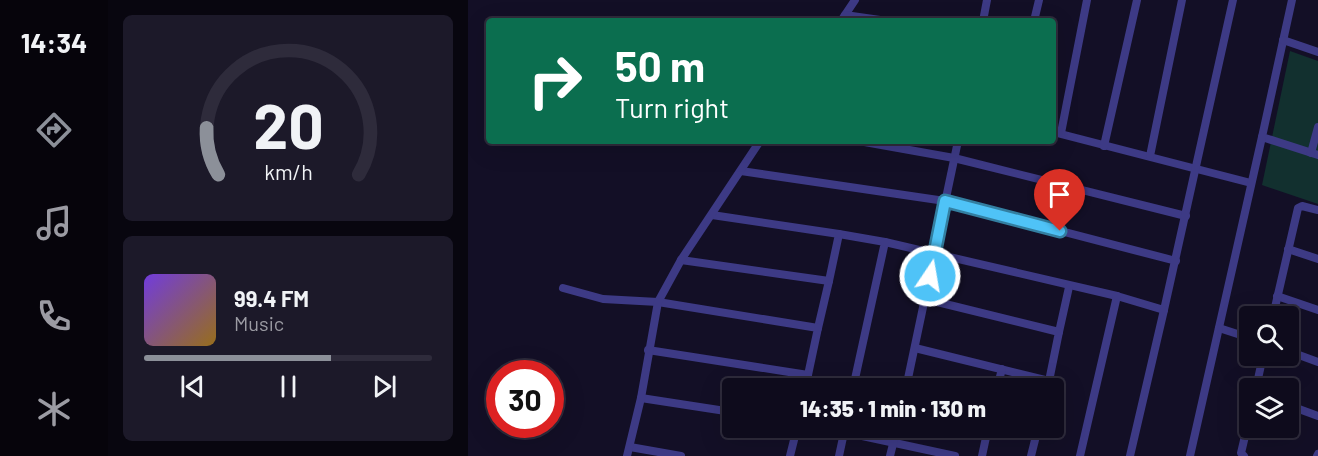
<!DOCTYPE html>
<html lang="en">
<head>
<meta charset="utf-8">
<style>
	:root { --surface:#0e0b1c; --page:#1c1929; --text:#f1f3f6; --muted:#9b9ba3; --line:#2e2b3b; --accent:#8c9099 }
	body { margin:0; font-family:Barlow,sans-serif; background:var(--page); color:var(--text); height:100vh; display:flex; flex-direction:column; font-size:22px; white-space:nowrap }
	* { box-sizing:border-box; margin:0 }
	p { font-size:20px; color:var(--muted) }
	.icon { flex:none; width:33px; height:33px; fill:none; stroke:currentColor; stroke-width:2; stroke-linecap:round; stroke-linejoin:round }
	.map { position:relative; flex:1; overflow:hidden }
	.side { display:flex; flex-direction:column; gap:15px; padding:15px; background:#08060f; width:360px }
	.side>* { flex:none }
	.hud { position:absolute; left:18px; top:18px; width:570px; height:126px; border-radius:6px; box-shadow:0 6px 24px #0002,0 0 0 2px var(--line); background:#0b6e4f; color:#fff; overflow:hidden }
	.tools { position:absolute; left:771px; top:306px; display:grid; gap:12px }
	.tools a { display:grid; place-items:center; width:60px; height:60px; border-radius:6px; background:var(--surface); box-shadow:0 6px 24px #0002,0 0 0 2px var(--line); font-size:30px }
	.speed { position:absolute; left:18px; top:360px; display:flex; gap:12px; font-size:30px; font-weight:700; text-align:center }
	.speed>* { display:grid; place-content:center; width:78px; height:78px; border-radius:50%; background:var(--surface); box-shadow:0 6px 24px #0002,0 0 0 2px var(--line); line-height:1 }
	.speed .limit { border:9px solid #d22; background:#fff; color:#111 }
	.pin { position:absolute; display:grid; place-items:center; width:51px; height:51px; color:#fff; margin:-62px -26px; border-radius:50% 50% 50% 0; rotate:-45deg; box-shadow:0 0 6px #0007 }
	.pin .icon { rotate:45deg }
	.me { position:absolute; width:66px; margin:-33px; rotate:12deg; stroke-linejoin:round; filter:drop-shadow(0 0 4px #0008) }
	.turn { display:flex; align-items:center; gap:21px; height:126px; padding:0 30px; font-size:27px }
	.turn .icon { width:78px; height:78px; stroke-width:2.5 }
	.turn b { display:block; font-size:42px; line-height:51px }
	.side .widget { flex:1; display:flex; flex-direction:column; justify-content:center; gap:9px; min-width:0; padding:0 21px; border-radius:9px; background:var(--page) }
	.side .dial { align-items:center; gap:0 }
	.dial svg { height:156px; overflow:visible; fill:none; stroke:var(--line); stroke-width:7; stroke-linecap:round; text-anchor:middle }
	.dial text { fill:var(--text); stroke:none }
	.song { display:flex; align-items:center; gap:18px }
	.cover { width:72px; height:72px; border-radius:9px; background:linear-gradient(135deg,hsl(260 70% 55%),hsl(40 70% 35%)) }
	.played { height:6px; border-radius:3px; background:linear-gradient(90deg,var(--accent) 65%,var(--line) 65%) }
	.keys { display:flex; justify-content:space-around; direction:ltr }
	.trip { position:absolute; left:254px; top:378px; width:342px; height:60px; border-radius:6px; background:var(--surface); box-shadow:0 6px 24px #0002,0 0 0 2px var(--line); font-weight:800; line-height:60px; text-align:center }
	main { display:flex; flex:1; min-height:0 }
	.tabs { display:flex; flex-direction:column; width:108px; justify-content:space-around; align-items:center; background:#06040b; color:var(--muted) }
	.tabs .icon { width:42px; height:42px }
	.tabs .on { color:var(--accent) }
	.tabs b { font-size:27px; color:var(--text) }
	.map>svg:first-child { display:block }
	.green { fill:#12302f }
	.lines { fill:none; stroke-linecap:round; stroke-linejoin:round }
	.minor { stroke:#3d3a85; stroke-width:8 }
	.route-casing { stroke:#337fa1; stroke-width:15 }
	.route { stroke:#4fc3f7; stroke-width:10 }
</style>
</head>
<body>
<main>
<nav class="tabs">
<b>14:34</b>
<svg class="icon on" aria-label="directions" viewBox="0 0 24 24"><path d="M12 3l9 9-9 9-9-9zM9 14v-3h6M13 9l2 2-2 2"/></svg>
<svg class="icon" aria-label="music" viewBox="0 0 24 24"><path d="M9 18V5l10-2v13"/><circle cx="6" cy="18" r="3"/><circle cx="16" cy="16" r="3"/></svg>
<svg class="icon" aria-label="phone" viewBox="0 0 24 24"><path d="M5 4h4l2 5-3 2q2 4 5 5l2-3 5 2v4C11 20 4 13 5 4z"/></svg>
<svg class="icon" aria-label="climate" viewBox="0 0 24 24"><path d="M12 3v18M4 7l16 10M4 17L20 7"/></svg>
</nav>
<section class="side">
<div class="widget dial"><svg viewBox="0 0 100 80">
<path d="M14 69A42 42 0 1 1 86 69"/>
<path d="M14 69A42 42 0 0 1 8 45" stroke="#8c9099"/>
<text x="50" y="56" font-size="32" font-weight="700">20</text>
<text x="50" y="72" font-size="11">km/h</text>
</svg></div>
<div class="widget">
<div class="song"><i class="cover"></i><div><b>99.4 FM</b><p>Music</p></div></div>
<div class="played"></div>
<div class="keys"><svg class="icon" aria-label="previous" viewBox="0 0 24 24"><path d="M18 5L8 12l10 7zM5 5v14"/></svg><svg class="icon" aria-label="pause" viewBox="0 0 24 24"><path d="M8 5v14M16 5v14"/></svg><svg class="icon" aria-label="next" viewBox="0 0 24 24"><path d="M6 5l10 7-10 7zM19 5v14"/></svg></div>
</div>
</section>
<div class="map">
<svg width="850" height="456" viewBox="0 0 850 456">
	<rect width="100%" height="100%" fill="#130f26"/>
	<polygon class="green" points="822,51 850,61 850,204 794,185"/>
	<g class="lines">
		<g class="minor">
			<polyline points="824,0 794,137 850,155"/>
			<polyline points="377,15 387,0"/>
			<polyline points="373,21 377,15 419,21"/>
			<polyline points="515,21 519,0"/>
			<polyline points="566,21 571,0"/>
			<polyline points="815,40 850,52"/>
			<polyline points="585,132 783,183"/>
			<polyline points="593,133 619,0"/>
			<polyline points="391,141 486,158 718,216"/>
			<polyline points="636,146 669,0"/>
			<polyline points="843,153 850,127"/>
			<polyline points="682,156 714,0"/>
			<polyline points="273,171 477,201 708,261"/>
			<polyline points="244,215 371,234 361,281"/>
			<polyline points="371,234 417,242 385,388"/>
			<polyline points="417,242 649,296 696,310 765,0"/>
			<polyline points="820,249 850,259"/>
			<polyline points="213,260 361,281 350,328"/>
			<polyline points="95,288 135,299 190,302 350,328 340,375"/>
			<polyline points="809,296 850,310"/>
			<polyline points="805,316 830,208 834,206 850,210"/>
			<polyline points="751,328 782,338"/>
			<polyline points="591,332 601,287"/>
			<polyline points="447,348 581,381 591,332 457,299"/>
			<polyline points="180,350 340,375 338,388"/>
			<polyline points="820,351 850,362"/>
			<polyline points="438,388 490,141"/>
			<polyline points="529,388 534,369"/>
			<polyline points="788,388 795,356"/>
			<polyline points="173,398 264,412"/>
			<polyline points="820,405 850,416"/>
			<polyline points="357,428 487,456"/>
			<polyline points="162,447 213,456"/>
			<polyline points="159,456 173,398 190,302 213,260 292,141"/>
			<polyline points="322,456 329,428"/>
			<polyline points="371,456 377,428"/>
			<polyline points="422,456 429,428"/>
			<polyline points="514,456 520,428"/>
			<polyline points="563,456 570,428"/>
			<polyline points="612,456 649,296"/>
			<polyline points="662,456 696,310"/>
			<polyline points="722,456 794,137"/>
			<polyline points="776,456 773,453 782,415"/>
			<polyline points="849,456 850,454"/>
		</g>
	</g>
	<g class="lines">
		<g class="route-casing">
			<polyline id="route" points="462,276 477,201 592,231"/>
		</g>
		<use href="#route" class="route"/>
	</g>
</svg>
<div class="tools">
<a><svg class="icon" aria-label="search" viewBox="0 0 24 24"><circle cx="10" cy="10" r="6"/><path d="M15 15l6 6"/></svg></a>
<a><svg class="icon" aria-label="layers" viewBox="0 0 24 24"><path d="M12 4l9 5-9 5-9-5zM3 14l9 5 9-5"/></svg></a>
</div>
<div class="speed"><div class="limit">30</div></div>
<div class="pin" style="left:592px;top:231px;background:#d93025"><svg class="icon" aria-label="arrive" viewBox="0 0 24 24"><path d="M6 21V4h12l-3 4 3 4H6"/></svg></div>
<svg class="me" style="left:462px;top:276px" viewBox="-20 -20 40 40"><circle r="17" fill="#4fc3f7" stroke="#fff" stroke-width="3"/><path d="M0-11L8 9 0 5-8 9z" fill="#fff"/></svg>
<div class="trip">14:35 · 1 min · 130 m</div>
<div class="hud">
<div class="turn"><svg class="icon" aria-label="right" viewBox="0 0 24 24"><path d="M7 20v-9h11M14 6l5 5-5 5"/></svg><div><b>50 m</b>Turn right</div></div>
</div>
</div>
</main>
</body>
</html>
